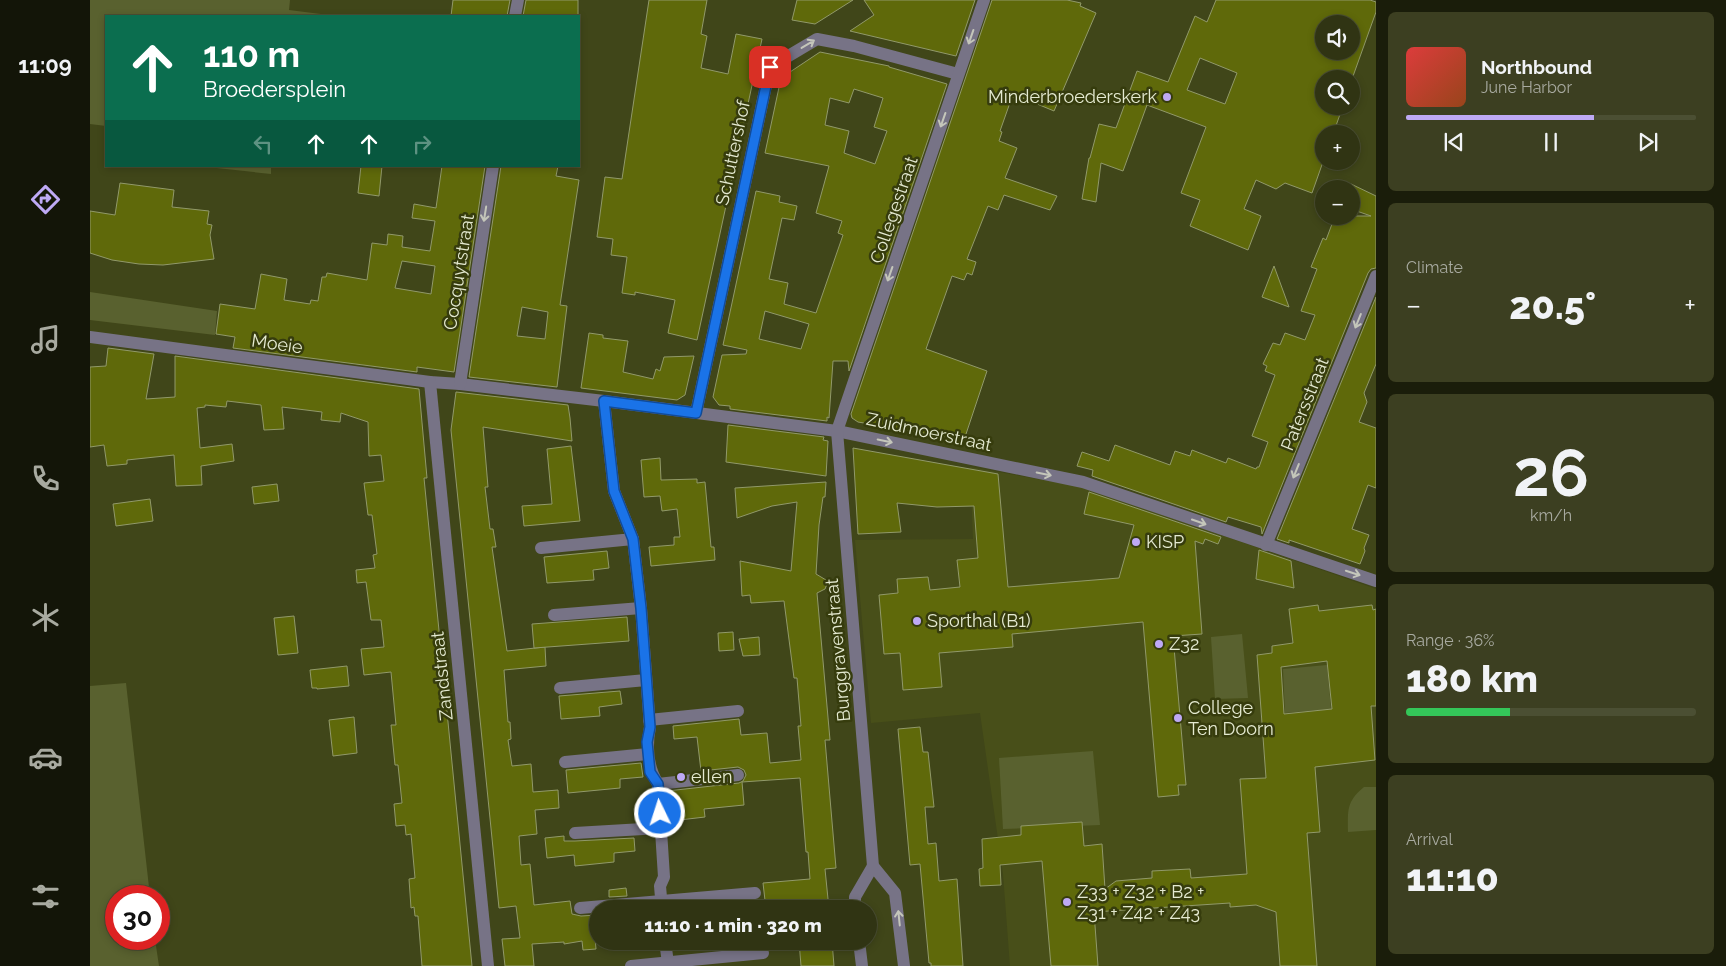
<!DOCTYPE html>
<html lang="en">
<head>
<meta charset="utf-8">
<style>
	:root { --surface:#303413; --page:#3c3f21; --text:#f1f3f6; --muted:#a8aaa0; --line:#4b4f33; --accent:#bea9f5 }
	body { margin:0; font-family:Raleway,sans-serif; background:var(--page); color:var(--text); height:100vh; display:flex; flex-direction:column; font-size:19px; white-space:nowrap }
	* { box-sizing:border-box; margin:0 }
	p { font-size:16px; color:var(--muted) }
	.icon { flex:none; width:28px; height:28px; fill:none; stroke:currentColor; stroke-width:2; stroke-linecap:round; stroke-linejoin:round }
	.map { position:relative; flex:1; overflow:hidden }
	.drawer { display:flex; flex-direction:column; gap:12px; padding:12px; background:#1a1d0a; width:350px }
	.drawer>* { flex:none }
	.banner { position:absolute; left:15px; top:15px; width:475px; height:152px; border-radius:0px; box-shadow:0 2px 8px #0003,0 0 0 1px var(--line); background:#0b6e4f; color:#fff; overflow:hidden }
	.controls { position:absolute; left:1225px; top:15px; display:grid; gap:10px }
	.controls a { display:grid; place-items:center; width:45px; height:45px; border-radius:50%; background:var(--surface); box-shadow:0 2px 8px #0003,0 0 0 1px var(--line); font-size:25px }
	.speed { position:absolute; left:15px; top:885px; display:flex; gap:10px; font-size:25px; font-weight:700; text-align:center }
	.speed>* { display:grid; place-content:center; width:65px; height:65px; border-radius:50%; background:var(--surface); box-shadow:0 2px 8px #0003,0 0 0 1px var(--line); line-height:1 }
	.speed .limit { border:8px solid #d22; background:#fff; color:#111 }
	.pin { position:absolute; display:grid; place-items:center; width:42px; height:42px; color:#fff; margin:-21px; border-radius:10px; box-shadow:0 2px 8px #0006 }
	.me { position:absolute; width:55px; margin:-28px; rotate:356deg; stroke-linejoin:round; filter:drop-shadow(0 0 4px #0008) }
	.turn { display:flex; align-items:center; gap:18px; height:105px; padding:0 15px; font-size:22px }
	.turn .icon { width:65px; height:65px; stroke-width:2.5 }
	.turn b { display:block; font-size:35px; line-height:42px }
	.lanes { display:flex; align-items:center; height:48px; padding:0 15px; background:#0003; justify-content:center; gap:25px; direction:ltr }
	.lanes .off { opacity:.35 }
	.big { font-size:38px; font-weight:800; line-height:1.1 }
	.drawer .tile { flex:1; display:flex; flex-direction:column; justify-content:center; gap:8px; min-width:0; padding:0 18px; border-radius:8px; background:var(--page) }
	.drawer .dial { align-items:center; gap:0 }
	.dial b { font-size:65px; line-height:1 }
	.song { display:flex; align-items:center; gap:15px }
	.cover { width:60px; height:60px; border-radius:8px; background:linear-gradient(135deg,hsl(0 70% 55%),hsl(20 70% 35%)) }
	.played { height:5px; border-radius:2px; background:linear-gradient(90deg,var(--accent) 65%,var(--line) 65%) }
	.keys { display:flex; justify-content:space-around; direction:ltr }
	.heat { display:flex; justify-content:space-between; align-items:center; font-size:28px; direction:ltr }
	.charge { height:8px; border-radius:4px; background:linear-gradient(90deg,#34c759 36%,var(--line) 0) }
	.trip { position:absolute; left:499px; top:900px; width:288px; height:50px; border-radius:25px; background:var(--surface); box-shadow:0 2px 8px #0003,0 0 0 1px var(--line); font-weight:800; line-height:50px; text-align:center }
	main { display:flex; flex:1; min-height:0 }
	.menu { display:flex; flex-direction:column; width:90px; justify-content:space-around; align-items:center; background:#131508; color:var(--muted) }
	.menu .icon { width:35px; height:35px }
	.menu .on { color:var(--accent) }
	.menu b { font-size:22px; color:var(--text) }
	.map>svg:first-child { display:block }
	.built { fill:#484f19 }
	.green { fill:#59612f }
	.building { fill:#5f690a; stroke:#91996a; fill-rule:evenodd }
	.lines { fill:none; stroke-linecap:round; stroke-linejoin:round }
	.minor { stroke:#777386; stroke-width:12 }
	.oneway { stroke:#c4c6ba }
	.route-casing { stroke:#114b97; stroke-width:12 }
	.route { stroke:#1a73e8; stroke-width:9 }
	.poi-dot { fill:#bea9f5; stroke:#363c0d; stroke-width:2 }
	.labels { text-anchor:middle; stroke-width:5; stroke-linejoin:round; paint-order:stroke }
	.poi-label { font-size:18px; fill:#e5ead1; stroke:#363c0d; text-anchor:start }
	.street-label { font-size:18px; fill:#e5ead1; stroke:#363c0d }
</style>
</head>
<body>
<main>
<nav class="menu">
<b>11:09</b>
<svg class="icon on" aria-label="directions" viewBox="0 0 24 24"><path d="M12 3l9 9-9 9-9-9zM9 14v-3h6M13 9l2 2-2 2"/></svg>
<svg class="icon" aria-label="music" viewBox="0 0 24 24"><path d="M9 18V5l10-2v13"/><circle cx="6" cy="18" r="3"/><circle cx="16" cy="16" r="3"/></svg>
<svg class="icon" aria-label="phone" viewBox="0 0 24 24"><path d="M5 4h4l2 5-3 2q2 4 5 5l2-3 5 2v4C11 20 4 13 5 4z"/></svg>
<svg class="icon" aria-label="climate" viewBox="0 0 24 24"><path d="M12 3v18M4 7l16 10M4 17L20 7"/></svg>
<svg class="icon" aria-label="car" viewBox="0 0 24 24"><path d="M5 17H2v-5l4-1 3-4h7l3 4 3 1v5h-3M9 17h6M6 11h13"/><circle cx="7" cy="17" r="2"/><circle cx="17" cy="17" r="2"/></svg>
<svg class="icon" aria-label="filters" viewBox="0 0 24 24"><path d="M4 7h16M4 17h16"/><circle cx="9" cy="7" r="2"/><circle cx="15" cy="17" r="2"/></svg>
</nav>
<div class="map">
<svg width="1286" height="966" viewBox="0 0 1286 966">
	<rect width="100%" height="100%" fill="#404619"/>
	<polygon class="built" points="880,467 993,487 1286,589 1286,966 920,966 913,874 890,713 781,723 765,540 883,539"/>
	<g class="green">
		<polygon points="0,0 200,0 199,10 247,16 16,16 16,126 0,124"/>
		<polygon points="108,166 181,166 181,174"/>
		<polygon points="0,292 127,311 125,335 0,320"/>
		<polygon points="1152,634 1158,698 1125,699 1121,637"/>
		<polygon points="1237,665 1241,709 1195,713 1193,669"/>
		<polygon points="36,683 60,896 26,896 26,939 65,939 69,966 0,966 0,686"/>
		<polygon points="1003,751 1010,825 913,829 909,758"/>
		<path d="M1274 787H1286V830L1258 832C1258 810 1256 802 1274 787Z"/>
	</g>
	<g class="building">
		<polygon points="363,0 420,0 417,16 361,16"/>
		<polygon points="436,0 488,0 488,16 433,16"/>
		<polygon points="559,0 617,0 611,34 617,36 611,68 638,74 646,34 672,39 607,340 578,333 585,300 545,292 545,295 532,293 537,257 521,255 523,239 507,237 515,177 532,179"/>
		<polygon points="707,0 763,0 725,24 702,20"/>
		<polygon points="774,0 885,0 866,56 760,31 784,15"/>
		<polygon points="902,0 977,0 991,3 990,6 1006,13 964,111 928,96 927,99 922,97 910,131 912,132 909,141 927,148 915,178 967,196 960,210 914,195 908,210 898,206 877,259 886,262 882,275 877,273 874,280 862,276 836,349 897,371 874,440 768,422 762,418 761,414"/>
		<path d="M1126 0H1280L1286 2V12L1262 79H1234V106H1253L1243 134H1234V159L1222 193 1195 183 1186 189 1166 180 1154 209 1171 216 1158 250 1100 226 1110 200 1091 193 1116 127 1057 105 1033 171 1011 163 1006 202 992 199 999 158H1000L1009 124 1026 128 1047 71 1078 82 1105 16 1117 22ZM1234 24H1261V51H1234ZM1110 58 1147 73 1135 104 1097 90Z"/>
		<path d="M730 52 799 66V67L857 84 759 371 758 361H743L739 418 737 417V421L640 409V406L629 405 623 397 632 355 656 354 657 350 633 345 666 191 690 196 689 202 707 206 704 220 692 218 679 279 698 283 694 304 726 313 753 235 748 233 752 221 726 213 739 166 675 153 691 78ZM764 89 793 98 784 127 797 131 785 164 754 153 759 131 735 125 740 98 759 103ZM675 311 719 324 711 349 669 339Z"/>
		<polygon points="271,166 292,166 289,196 268,193"/>
		<path d="M352 166H395L364 372 327 367V372L143 348 145 337 126 334 130 304 165 309 171 274 197 279 194 300 220 304 221 300 228 301 232 277H236L237 273 277 280 282 243 297 245 298 234 313 236 312 247 340 251 345 221 322 218 324 204 346 208ZM312 261 345 266 341 294 305 288Z"/>
		<path d="M411 166H468L466 176 489 180 470 305 477 306 467 387 379 377ZM432 307 458 312 455 339 427 336Z"/>
		<polygon points="30,183 84,190 82,207 119,211 117,224 122,225 120,235 124,259 73,265 49,264 22,260 0,253 0,211 25,215"/>
		<polygon points="1261,184 1286,196 1286,268 1281,269 1278,273 1172,534 1171,527 1138,517 1136,522 1002,476 1003,470 987,466 992,452 1019,461 1025,445 1080,465 1085,451 1100,456 1102,450 1136,463 1138,458 1166,469 1167,467 1169,467 1178,442 1162,436 1185,375 1175,371 1177,366 1173,364 1183,343 1190,345 1195,333 1215,340 1225,315 1211,311 1227,269 1221,267 1233,238 1236,240 1245,216 1281,216 1261,209"/>
		<polygon points="1184,266 1199,307 1172,297"/>
		<polygon points="1286,297 1286,364 1274,393 1277,402 1269,422 1286,428 1286,488 1278,485 1262,529 1279,535 1274,548 1275,551 1270,564 1199,540 1199,543 1187,539"/>
		<polygon points="499,333 513,335 513,338 538,341 533,372 563,379 566,369 570,371 574,357 604,356 595,395 587,400 491,388"/>
		<polygon points="18,348 64,354 56,399 85,397 85,356 329,389 337,478 334,478 382,966 332,966 328,916 325,916 324,907 321,908 319,879 325,878 321,834 316,835 315,825 306,826 304,804 312,803 308,765 305,765 301,725 306,725 301,672 274,675 271,649 294,647 291,620 281,620 276,582 267,583 266,570 285,568 283,555 287,554 282,515 278,515 274,483 294,481 291,455 279,456 278,422 251,413 250,422 231,420 232,412 192,407 194,429 174,430 171,405 137,401 136,407 115,405 115,407 107,408 110,448 142,444 144,461 111,466 112,485 86,486 84,455 37,460 37,464 17,466 14,445 0,447 0,367 16,366"/>
		<polygon points="366,392 478,405 480,418 482,441 393,427 398,487 395,487 400,529 403,529 406,547 402,547 417,651 455,647 456,666 414,670 418,722 420,722 421,739 418,740 422,766 441,764 443,792 468,790 469,808 445,810 447,834 429,836 431,865 440,864 444,905 480,901 482,914 491,916 508,915 508,938 505,938 506,949 493,950 492,941 474,944 474,942 442,944 444,966 415,966 412,939 430,938 426,906 409,908 361,430"/>
		<polygon points="638,425 734,437 733,440 738,441 736,476 636,462"/>
		<polygon points="481,446 490,521 434,526 432,506 462,504 457,449"/>
		<polygon points="763,448 908,474 918,587 1029,578 1044,525 994,514 999,492 1131,537 1128,544 1115,539 1113,544 1105,541 1112,634 1083,636 1096,785 1088,785 1089,795 1068,797 1053,622 922,634 923,647 849,653 852,687 813,690 810,653 794,654 789,595 808,593 807,579 838,577 840,590 870,587 867,560 888,558 884,506 847,507 807,503 811,532 768,534"/>
		<polygon points="570,458 571,480 607,479 607,483 615,482 621,547 624,547 625,560 561,566 559,547 584,545 584,537 590,537 587,509 572,511 570,496 554,497 551,460"/>
		<polygon points="736,482 735,497 733,497 729,525 726,574 736,580 737,584 735,589 727,593 740,740 735,740 746,868 735,869 739,909 676,909 673,883 720,879 718,852 716,852 710,778 652,782 654,805 614,809 615,817 581,821 577,791 649,783 653,781 656,775 654,770 648,767 611,771 607,737 584,739 583,726 649,719 651,735 677,733 680,763 711,760 708,726 711,726 707,678 704,678 694,601 661,603 660,595 652,596 650,561 701,571 707,502 682,506 647,518 645,488"/>
		<polygon points="187,484 189,501 164,504 162,487"/>
		<polygon points="60,499 63,521 26,526 23,504"/>
		<polygon points="1169,550 1201,561 1204,588 1166,579"/>
		<polygon points="517,551 519,568 503,570 504,580 457,583 454,557"/>
		<path d="M1228 605 1229 611 1282 605 1283 610 1286 609V706H1281L1285 760 1225 767 1230 832 1217 833 1227 966H1190L1186 912 1166 905 1140 907V903L1004 912 1008 966H961L952 861 910 865 911 885 890 886 889 869 893 868 892 839 931 835V826L992 822 994 846 1012 844 1015 889 1026 881 1062 878V871L1100 869 1101 878 1157 874 1150 779 1176 778 1167 655 1182 653V646L1203 643 1199 609ZM1237 661 1242 709 1194 714 1191 667Z"/>
		<polygon points="204,616 208,653 188,655 184,618"/>
		<polygon points="537,617 539,641 444,648 442,624"/>
		<polygon points="643,632 644,650 629,651 628,633"/>
		<polygon points="669,637 670,655 653,656 649,639"/>
		<polygon points="257,666 259,686 227,689 227,688 222,688 220,670"/>
		<polygon points="530,691 532,704 509,707 510,716 471,719 469,696"/>
		<polygon points="264,717 267,753 243,756 239,720"/>
		<polygon points="830,727 833,752 838,752 844,807 835,807 838,844 846,843 849,881 867,879 873,966 841,966 841,963 839,963 830,864 820,865 808,729"/>
		<polygon points="551,763 553,777 530,779 530,788 478,793 476,770"/>
		<polygon points="474,836 474,841 485,841 544,838 545,851 524,853 524,862 485,866 484,855 457,858 455,838"/>
		<polygon points="536,888 537,896 519,897 519,890"/>
		<polygon points="709,941 742,941 744,966 711,966"/>
	</g>
	<g class="lines">
		<g class="minor">
			<polyline points="425,16 428,0"/>
			<polyline points="0,337 340,382 370,384 514,401 747,431 993,482 1286,581"/>
			<polyline points="340,382 398,966"/>
			<polyline points="370,384 403,166"/>
			<polyline points="606,413 680,67 727,39 764,46 868,74"/>
			<path d="M543 539 551 608 560 727C556 747 557 766 568 784L574 877 570 886 572 909"/>
			<polyline points="1176,545 1286,276"/>
			<polyline points="451,548 543,539 524,491 514,401"/>
			<polyline points="464,615 551,608"/>
			<polyline points="470,688 556,680"/>
			<polyline points="559,720 648,711"/>
			<polyline points="475,762 558,754"/>
			<polyline points="568,784 648,775"/>
			<polyline points="485,833 570,828"/>
			<polyline points="490,908 665,893"/>
			<polyline points="765,909 765,897 783,866"/>
			<polyline points="575,941 578,963"/>
			<polyline points="769,941 772,966"/>
			<polyline points="541,966 673,953"/>
			<polyline points="814,966 805,893 783,866 747,431 894,0"/>
		</g>
	</g>
	<defs><path id="oneway-shaft" d="M-6 0H5M1.5-3L5.5 0L1.5 3" fill="none" stroke-width="1.6" stroke-linecap="round" stroke-linejoin="round" transform="scale(1.25)"/></defs>
	<g class="oneway">
		<use href="#oneway-shaft" transform="translate(881 37) rotate(109)"/>
		<use href="#oneway-shaft" transform="translate(718 44) rotate(-31)"/>
		<use href="#oneway-shaft" transform="translate(853 120) rotate(109)"/>
		<use href="#oneway-shaft" transform="translate(395 214) rotate(99)"/>
		<use href="#oneway-shaft" transform="translate(800 274) rotate(109)"/>
		<use href="#oneway-shaft" transform="translate(1268 321) rotate(112)"/>
		<use href="#oneway-shaft" transform="translate(795 441) rotate(12)"/>
		<use href="#oneway-shaft" transform="translate(1206 471) rotate(112)"/>
		<use href="#oneway-shaft" transform="translate(954 474) rotate(12)"/>
		<use href="#oneway-shaft" transform="translate(1109 522) rotate(19)"/>
		<use href="#oneway-shaft" transform="translate(1263 573) rotate(18)"/>
		<use href="#oneway-shaft" transform="translate(809 918) rotate(-96)"/>
	</g>
	<g class="lines">
		<g class="route-casing">
			<polyline id="route" points="570,813 568,784 560,772 557,742 560,727 551,608 543,539 524,491 514,401 606,413 680,67"/>
		</g>
		<use href="#route" class="route"/>
	</g>
	<g class="poi-dot">
		<circle cx="1077" cy="97" r="5"/>
		<circle cx="1046" cy="542" r="5"/>
		<circle cx="827" cy="621" r="5"/>
		<circle cx="1069" cy="644" r="5"/>
		<circle cx="1088" cy="718" r="5"/>
		<circle cx="591" cy="777" r="5"/>
		<circle cx="977" cy="902" r="5"/>
	</g>
	<g class="labels">
		<g class="poi-label">
			<text x="1067" y="103" text-anchor="end">Minderbroederskerk</text>
			<text x="1056" y="548">KISP</text>
			<text x="837" y="627">Sporthal (B1)</text>
			<text x="1079" y="650">Z32</text>
			<text x="1098" y="714">College<tspan x="1098" dy="21">Ten Doorn</tspan></text>
			<text x="601" y="783">ellen</text>
			<text x="987" y="898">Z33 + Z32 + B2 +<tspan x="987" dy="21">Z31 + Z42 + Z43</tspan></text>
		</g>
		<g class="street-label">
			<text transform="translate(643 153) rotate(-78)" y="6">Schuttershof</text>
			<text transform="translate(804 210) rotate(-71)" y="6">Collegestraat</text>
			<text transform="translate(369 272) rotate(-81)" y="6">Cocquytstraat</text>
			<text transform="translate(187 344) rotate(8)" y="6">Moeie</text>
			<text transform="translate(1215 404) rotate(-68)" y="6">Patersstraat</text>
			<text transform="translate(839 432) rotate(12)" y="6">Zuidmoerstraat</text>
			<text transform="translate(748 650) rotate(-95)" y="6">Burggravenstraat</text>
			<text transform="translate(352 676) rotate(-96)" y="6">Zandstraat</text>
		</g>
	</g>
</svg>
<div class="controls">
<a><svg class="icon" aria-label="sound" viewBox="0 0 24 24"><path d="M4 9h4l5-4v14l-5-4H4zM17 9q2 3 0 6"/></svg></a>
<a><svg class="icon" aria-label="search" viewBox="0 0 24 24"><circle cx="10" cy="10" r="6"/><path d="M15 15l6 6"/></svg></a>
<a>+</a>
<a>−</a>
</div>
<div class="speed"><div class="limit">30</div></div>
<div class="pin" style="left:680px;top:67px;background:#d93025"><svg class="icon" aria-label="arrive" viewBox="0 0 24 24"><path d="M6 21V4h12l-3 4 3 4H6"/></svg></div>
<svg class="me" style="left:570px;top:813px" viewBox="-20 -20 40 40"><circle r="17" fill="#1a73e8" stroke="#fff" stroke-width="3"/><path d="M0-11L8 9 0 5-8 9z" fill="#fff"/></svg>
<div class="trip">11:10 · 1 min · 320 m</div>
<div class="banner">
<div class="turn"><svg class="icon" aria-label="ahead" viewBox="0 0 24 24"><path d="M12 20V5M6 11l6-6 6 6"/></svg><div><b>110 m</b>Broedersplein</div></div>
<div class="lanes"><svg class="icon off" aria-label="left" viewBox="0 0 24 24"><path d="M17 20v-9H6M10 6l-5 5 5 5"/></svg><svg class="icon" aria-label="ahead" viewBox="0 0 24 24"><path d="M12 20V5M6 11l6-6 6 6"/></svg><svg class="icon" aria-label="ahead" viewBox="0 0 24 24"><path d="M12 20V5M6 11l6-6 6 6"/></svg><svg class="icon off" aria-label="right" viewBox="0 0 24 24"><path d="M7 20v-9h11M14 6l5 5-5 5"/></svg></div>
</div>
</div>
<section class="drawer">
<div class="tile">
<div class="song"><i class="cover"></i><div><b>Northbound</b><p>June Harbor</p></div></div>
<div class="played"></div>
<div class="keys"><svg class="icon" aria-label="previous" viewBox="0 0 24 24"><path d="M18 5L8 12l10 7zM5 5v14"/></svg><svg class="icon" aria-label="pause" viewBox="0 0 24 24"><path d="M8 5v14M16 5v14"/></svg><svg class="icon" aria-label="next" viewBox="0 0 24 24"><path d="M6 5l10 7-10 7zM19 5v14"/></svg></div>
</div>
<div class="tile"><p>Climate</p>
<div class="heat"><a>−</a><b class="big">20.5°</b><a>+</a></div>
</div>
<div class="tile dial"><b>26</b><p>km/h</p></div>
<div class="tile"><p>Range · 36%</p><b class="big">180 km</b><div class="charge"></div></div>
<div class="tile"><p>Arrival</p><b class="big">11:10</b></div>
</section>
</main>
</body>
</html>
